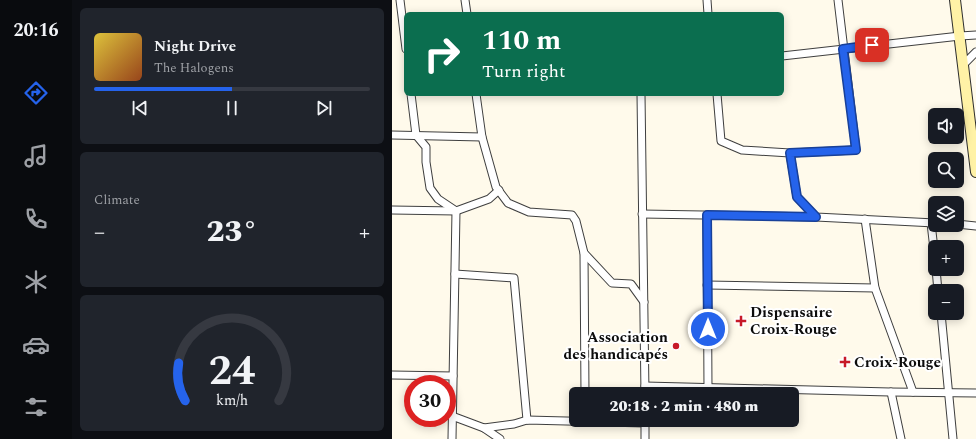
<!DOCTYPE html>
<html lang="en">
<head>
<meta charset="utf-8">
<style>
	:root { --surface:#171b24; --page:#20242c; --text:#f1f3f6; --muted:#9ea1a6; --line:#363941; --accent:#2563eb }
	body { margin:0; font-family:Spectral,serif; background:var(--page); color:var(--text); height:100vh; display:flex; flex-direction:column; font-size:15px; white-space:nowrap }
	* { box-sizing:border-box; margin:0 }
	p { font-size:13px; color:var(--muted) }
	.icon { flex:none; width:22px; height:22px; fill:none; stroke:currentColor; stroke-width:2; stroke-linecap:round; stroke-linejoin:round }
	.map { position:relative; flex:1; overflow:hidden }
	.sheet { display:flex; flex-direction:column; gap:8px; padding:8px; background:#0d0f14; width:320px }
	.sheet>* { flex:none }
	.top-card { position:absolute; left:12px; top:12px; width:380px; height:84px; border-radius:6px; box-shadow:0 2px 10px #0003; background:#0b6e4f; color:#fff; overflow:hidden }
	.tools { position:absolute; left:536px; top:108px; display:grid; gap:8px }
	.tools a { display:grid; place-items:center; width:36px; height:36px; border-radius:6px; background:var(--surface); box-shadow:0 2px 10px #0003; font-size:20px }
	.speed { position:absolute; left:12px; top:375px; display:flex; gap:8px; font-size:20px; font-weight:700; text-align:center }
	.speed>* { display:grid; place-content:center; width:52px; height:52px; border-radius:50%; background:var(--surface); box-shadow:0 2px 10px #0003; line-height:1 }
	.speed .limit { border:6px solid #d22; background:#fff; color:#111 }
	.pin { position:absolute; display:grid; place-items:center; width:34px; height:34px; color:#fff; margin:-17px; border-radius:8px; box-shadow:0 2px 6px #0006 }
	.me { position:absolute; width:44px; margin:-22px; rotate:0deg; stroke-linejoin:round; filter:drop-shadow(0 0 3px #0008) }
	.turn { display:flex; align-items:center; gap:14px; height:84px; padding:0 12px; font-size:18px }
	.turn .icon { width:52px; height:52px; stroke-width:2.5 }
	.turn b { display:block; font-size:28px; line-height:34px }
	.big { font-size:30px; font-weight:800; line-height:1.1 }
	.sheet .card { flex:1; display:flex; flex-direction:column; justify-content:center; gap:6px; min-width:0; padding:0 14px; border-radius:6px; background:var(--page) }
	.sheet .dial { align-items:center; gap:0 }
	.dial svg { height:104px; overflow:visible; fill:none; stroke:var(--line); stroke-width:7; stroke-linecap:round; text-anchor:middle }
	.dial text { fill:var(--text); stroke:none }
	.song { display:flex; align-items:center; gap:12px }
	.cover { width:48px; height:48px; border-radius:6px; background:linear-gradient(135deg,hsl(50 70% 55%),hsl(20 70% 35%)) }
	.played { height:4px; border-radius:2px; background:linear-gradient(90deg,var(--accent) 50%,var(--line) 50%) }
	.keys { display:flex; justify-content:space-around; direction:ltr }
	.heat { display:flex; justify-content:space-between; align-items:center; font-size:22px; direction:ltr }
	.trip { position:absolute; left:177px; top:387px; width:230px; height:40px; border-radius:6px; background:var(--surface); box-shadow:0 2px 10px #0003; font-weight:800; line-height:40px; text-align:center }
	main { display:flex; flex:1; min-height:0 }
	.dock { display:flex; flex-direction:column; width:72px; justify-content:space-around; align-items:center; background:#090b0e; color:var(--muted) }
	.dock .icon { width:28px; height:28px }
	.dock .on { color:var(--accent) }
	.dock b { font-size:18px; color:var(--text) }
	.map>svg:first-child { display:block }
	.lines { fill:none; stroke-linecap:round; stroke-linejoin:round }
	.minor-casing { stroke:#3f3f3f; stroke-width:9 }
	.secondary-casing { stroke:#2e2e2e; stroke-width:12 }
	.minor { stroke:#fff; stroke-width:7 }
	.secondary { stroke:#fff2a6; stroke-width:10 }
	.route-casing { stroke:#184099; stroke-width:10 }
	.route { stroke:#2563eb; stroke-width:7 }
	.poi-dot { fill:#c71928; stroke:#fff; stroke-width:1.5 }
	.labels { text-anchor:middle; stroke-width:4; stroke-linejoin:round; paint-order:stroke }
	.poi-label { font-size:15px; font-weight:bold; fill:#0c0c0c; stroke:#fff; text-anchor:start }
</style>
</head>
<body>
<main>
<nav class="dock">
<b>20:16</b>
<svg class="icon on" aria-label="directions" viewBox="0 0 24 24"><path d="M12 3l9 9-9 9-9-9zM9 14v-3h6M13 9l2 2-2 2"/></svg>
<svg class="icon" aria-label="music" viewBox="0 0 24 24"><path d="M9 18V5l10-2v13"/><circle cx="6" cy="18" r="3"/><circle cx="16" cy="16" r="3"/></svg>
<svg class="icon" aria-label="phone" viewBox="0 0 24 24"><path d="M5 4h4l2 5-3 2q2 4 5 5l2-3 5 2v4C11 20 4 13 5 4z"/></svg>
<svg class="icon" aria-label="climate" viewBox="0 0 24 24"><path d="M12 3v18M4 7l16 10M4 17L20 7"/></svg>
<svg class="icon" aria-label="car" viewBox="0 0 24 24"><path d="M5 17H2v-5l4-1 3-4h7l3 4 3 1v5h-3M9 17h6M6 11h13"/><circle cx="7" cy="17" r="2"/><circle cx="17" cy="17" r="2"/></svg>
<svg class="icon" aria-label="filters" viewBox="0 0 24 24"><path d="M4 7h16M4 17h16"/><circle cx="9" cy="7" r="2"/><circle cx="15" cy="17" r="2"/></svg>
</nav>
<section class="sheet">
<div class="card">
<div class="song"><i class="cover"></i><div><b>Night Drive</b><p>The Halogens</p></div></div>
<div class="played"></div>
<div class="keys"><svg class="icon" aria-label="previous" viewBox="0 0 24 24"><path d="M18 5L8 12l10 7zM5 5v14"/></svg><svg class="icon" aria-label="pause" viewBox="0 0 24 24"><path d="M8 5v14M16 5v14"/></svg><svg class="icon" aria-label="next" viewBox="0 0 24 24"><path d="M6 5l10 7-10 7zM19 5v14"/></svg></div>
</div>
<div class="card"><p>Climate</p>
<div class="heat"><a>−</a><b class="big">23°</b><a>+</a></div>
</div>
<div class="card dial"><svg viewBox="0 0 100 80">
<path d="M14 69A42 42 0 1 1 86 69"/>
<path d="M14 69A42 42 0 0 1 9 40" stroke="#2563eb"/>
<text x="50" y="56" font-size="32" font-weight="700">24</text>
<text x="50" y="72" font-size="11">km/h</text>
</svg></div>
</section>
<div class="map">
<svg width="584" height="439" viewBox="0 0 584 439">
	<rect width="100%" height="100%" fill="#fffaeb"/>
	<g class="lines">
		<g class="minor-casing">
			<g id="minor">
				<polyline points="8,0 14,49"/>
				<polyline points="73,0 75,14"/>
				<polyline points="315,0 316,14"/>
				<polyline points="390,56 568,36 584,35"/>
				<polyline points="571,65 584,52"/>
				<polyline points="19,94 24,135 34,147 34,162 38,188 46,199 64,211"/>
				<polyline points="84,94 90,137 104,187 116,203 137,212 180,215 184,221 192,253 220,283 239,284 252,302"/>
				<polyline points="249,94 253,394"/>
				<polyline points="325,94 329,141 350,150 398,153 405,197 424,217 543,223"/>
				<polyline points="0,135 90,137"/>
				<polyline points="398,153 464,150 446,0"/>
				<polyline points="0,210 64,211 97,199 107,190"/>
				<polyline points="250,214 424,217"/>
				<polyline points="315,215 316,388"/>
				<polyline points="473,219 483,288 521,392"/>
				<polyline points="539,223 543,258"/>
				<polyline points="565,224 584,226"/>
				<polyline points="192,253 193,394"/>
				<polyline points="544,269 546,291"/>
				<polyline points="63,274 122,278 135,420"/>
				<polyline points="315,285 483,288"/>
				<polyline points="549,313 561,439"/>
				<polyline points="0,375 61,376"/>
				<polyline points="253,386 498,392 584,393"/>
				<polyline points="499,392 509,439"/>
				<polyline points="60,416 92,428 122,424 135,420 253,423"/>
				<polyline points="253,420 253,439"/>
				<polyline points="92,428 108,439"/>
				<polyline points="60,439 64,211"/>
			</g>
		</g>
		<g class="secondary-casing">
			<polyline id="secondary" points="563,0 584,172"/>
		</g>
		<use href="#minor" class="minor"/>
		<use href="#secondary" class="secondary"/>
	</g>
	<g class="lines">
		<g class="route-casing">
			<polyline id="route" points="316,329 315,215 424,217 405,197 398,153 464,150 451,49 480,45"/>
		</g>
		<use href="#route" class="route"/>
	</g>
	<g class="poi-dot">
		<path d="M347 315h4v4h4v4h-4v4h-4v-4h-4v-4h4z"/>
		<circle cx="284" cy="346" r="4"/>
		<path d="M451 356h4v4h4v4h-4v4h-4v-4h-4v-4h4z"/>
	</g>
	<g class="labels">
		<g class="poi-label">
			<text x="358" y="317">Dispensaire<tspan x="358" dy="17">Croix-Rouge</tspan></text>
			<text x="276" y="342" text-anchor="end">Association<tspan x="276" dy="17">des handicapés</tspan></text>
			<text x="462" y="367">Croix-Rouge</text>
		</g>
	</g>
</svg>
<div class="tools">
<a><svg class="icon" aria-label="sound" viewBox="0 0 24 24"><path d="M4 9h4l5-4v14l-5-4H4zM17 9q2 3 0 6"/></svg></a>
<a><svg class="icon" aria-label="search" viewBox="0 0 24 24"><circle cx="10" cy="10" r="6"/><path d="M15 15l6 6"/></svg></a>
<a><svg class="icon" aria-label="layers" viewBox="0 0 24 24"><path d="M12 4l9 5-9 5-9-5zM3 14l9 5 9-5"/></svg></a>
<a>+</a>
<a>−</a>
</div>
<div class="speed"><div class="limit">30</div></div>
<div class="pin" style="left:480px;top:45px;background:#d93025"><svg class="icon" aria-label="arrive" viewBox="0 0 24 24"><path d="M6 21V4h12l-3 4 3 4H6"/></svg></div>
<svg class="me" style="left:316px;top:329px" viewBox="-20 -20 40 40"><circle r="17" fill="#2563eb" stroke="#fff" stroke-width="3"/><path d="M0-11L8 9 0 5-8 9z" fill="#fff"/></svg>
<div class="trip">20:18 · 2 min · 480 m</div>
<div class="top-card">
<div class="turn"><svg class="icon" aria-label="right" viewBox="0 0 24 24"><path d="M7 20v-9h11M14 6l5 5-5 5"/></svg><div><b>110 m</b>Turn right</div></div>
</div>
</div>
</main>
</body>
</html>
